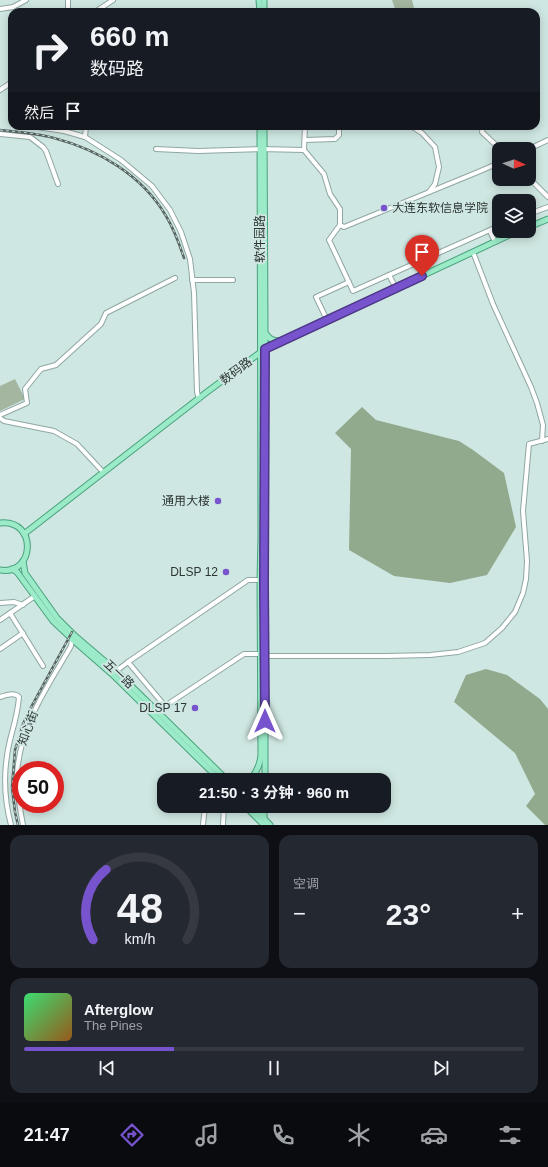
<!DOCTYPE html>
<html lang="zh">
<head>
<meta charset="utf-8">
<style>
	:root { --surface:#171b24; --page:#242831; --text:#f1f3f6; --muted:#9ea1a6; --line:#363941; --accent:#7753cd }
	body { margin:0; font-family:Helvetica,"Noto Sans SC",sans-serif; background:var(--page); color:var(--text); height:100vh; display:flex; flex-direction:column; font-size:15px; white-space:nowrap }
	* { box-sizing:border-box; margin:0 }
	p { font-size:13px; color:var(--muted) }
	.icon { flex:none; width:22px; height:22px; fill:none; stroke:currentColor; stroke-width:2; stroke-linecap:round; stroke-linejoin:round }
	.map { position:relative; height:825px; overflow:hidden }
	.drawer { display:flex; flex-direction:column; gap:10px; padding:10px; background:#0d0f14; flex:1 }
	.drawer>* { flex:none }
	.banner { position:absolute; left:8px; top:8px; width:532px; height:122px; border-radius:12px; box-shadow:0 2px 10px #0003; background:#171b24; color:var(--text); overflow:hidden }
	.needle { width:26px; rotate:93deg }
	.controls { position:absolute; left:492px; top:142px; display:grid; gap:8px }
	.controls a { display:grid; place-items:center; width:44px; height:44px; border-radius:8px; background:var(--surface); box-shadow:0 2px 10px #0003; font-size:20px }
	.speed { position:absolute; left:12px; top:761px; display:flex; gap:8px; font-size:20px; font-weight:700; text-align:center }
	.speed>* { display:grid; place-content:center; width:52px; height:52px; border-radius:50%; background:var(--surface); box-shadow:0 2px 10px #0003; line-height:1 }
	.speed .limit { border:6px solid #d22; background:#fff; color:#111 }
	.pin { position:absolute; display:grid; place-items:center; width:34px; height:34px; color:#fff; margin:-41px -17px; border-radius:50% 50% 50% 0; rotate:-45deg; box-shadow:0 0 4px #0007 }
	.pin .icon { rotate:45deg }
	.me { position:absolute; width:44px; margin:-22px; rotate:0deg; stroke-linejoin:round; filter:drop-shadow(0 0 3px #0008) }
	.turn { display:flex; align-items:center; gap:14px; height:84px; padding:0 16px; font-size:18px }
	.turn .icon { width:52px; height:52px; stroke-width:2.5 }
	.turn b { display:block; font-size:28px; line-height:34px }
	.then { display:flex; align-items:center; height:38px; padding:0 16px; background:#0003; gap:8px; font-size:15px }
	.big { font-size:30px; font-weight:700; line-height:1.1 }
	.drawer .tile { flex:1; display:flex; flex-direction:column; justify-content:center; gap:6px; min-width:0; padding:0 14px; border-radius:12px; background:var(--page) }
	.drawer .dial { align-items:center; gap:0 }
	.dial svg { height:104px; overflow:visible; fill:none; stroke:var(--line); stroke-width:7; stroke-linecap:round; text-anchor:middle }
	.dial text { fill:var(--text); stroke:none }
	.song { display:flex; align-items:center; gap:12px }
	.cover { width:48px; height:48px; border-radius:6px; background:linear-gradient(135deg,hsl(140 70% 55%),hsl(30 70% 35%)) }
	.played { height:4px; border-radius:2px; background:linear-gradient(90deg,var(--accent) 30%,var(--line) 30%) }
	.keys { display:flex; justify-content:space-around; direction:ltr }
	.heat { display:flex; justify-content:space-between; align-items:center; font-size:22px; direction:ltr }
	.drawer .tiles { flex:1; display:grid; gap:10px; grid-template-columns:1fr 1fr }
	.tile:last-child { grid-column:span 2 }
	.trip { position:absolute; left:157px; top:773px; width:234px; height:40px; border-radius:12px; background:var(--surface); box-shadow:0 2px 10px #0003; font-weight:700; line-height:40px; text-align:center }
	.menu { display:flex; height:64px; justify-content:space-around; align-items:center; background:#090b0e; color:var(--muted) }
	.menu .icon { width:28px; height:28px }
	.menu .on { color:var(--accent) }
	.menu b { font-size:18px; color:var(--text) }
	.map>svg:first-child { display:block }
	.green { fill:#a4b6a0 }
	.forest { fill:#91a98c }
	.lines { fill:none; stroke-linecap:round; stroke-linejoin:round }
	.minor-casing { stroke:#8fa6a2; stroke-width:6 }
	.major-casing { stroke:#49a27d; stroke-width:7 }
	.minor { stroke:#fff; stroke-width:4 }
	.major { stroke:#9beac8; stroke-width:5 }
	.rail-casing { stroke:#566361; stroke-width:2.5 }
	.rail { stroke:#cfe7e2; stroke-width:1; stroke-dasharray:3; stroke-linecap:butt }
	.route-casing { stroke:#4d3685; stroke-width:10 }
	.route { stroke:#7753cd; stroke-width:7 }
	.poi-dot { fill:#7753cd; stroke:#cfe7e2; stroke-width:1.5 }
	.labels { text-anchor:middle; stroke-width:4; stroke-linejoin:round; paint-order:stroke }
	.poi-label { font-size:12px; fill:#2c3534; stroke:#cfe7e2; text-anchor:end }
	.street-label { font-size:12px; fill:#2c3534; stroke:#cfe7e2 }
</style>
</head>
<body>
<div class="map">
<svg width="548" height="825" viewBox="0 0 548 825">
	<rect width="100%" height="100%" fill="#cfe7e2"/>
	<g class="green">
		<polygon points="392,0 412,0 415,12 396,12"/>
		<polygon points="15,379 25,399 0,411 0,386"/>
	</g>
	<g class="forest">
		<polygon points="362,407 376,420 459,441 473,450 504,473 516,527 487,575 450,583 394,576 349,550 351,449 335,433"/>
		<polygon points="486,669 507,675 540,699 548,709 548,825 545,825 526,806 535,794 515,753 454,702 466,675"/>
	</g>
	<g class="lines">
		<g class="minor-casing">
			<g id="minor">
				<polyline points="68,0 68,12"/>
				<polyline points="0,9 13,7 26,0"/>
				<polyline points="95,12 113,0"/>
				<polyline points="0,90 12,82"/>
				<polyline points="30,126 64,131 85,137 121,160 152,186 170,210 181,232 190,259 194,293 197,392 199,399"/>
				<polyline points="411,126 422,133 435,147 439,167 435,184 429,192"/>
				<polyline points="483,126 482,132 500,149"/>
				<polyline points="0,134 30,137 43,147 46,151 58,184"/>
				<polyline points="85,137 86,126"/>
				<polyline points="305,140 335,139 339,135 339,126"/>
				<polyline points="156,149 198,151 260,149 304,150 324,174 330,194 340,209 340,225"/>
				<polyline points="529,149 548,140"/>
				<polyline points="304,150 305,126"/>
				<polyline points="499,163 478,172 344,227 340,225 329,240 353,291 499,226"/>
				<polyline points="529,178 548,197"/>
				<polyline points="529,214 548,207"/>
				<polyline points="490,231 495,242"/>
				<polyline points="473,252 493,304 531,387 537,403 543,425 542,441"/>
				<polyline points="389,275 396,288"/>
				<polyline points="192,280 233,280"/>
				<polyline points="327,320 316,297 349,282"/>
				<polyline points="0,415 27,403 25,389 41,369 56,365 101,324 106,313 175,278"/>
				<polyline points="0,418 4,421 54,431 77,444 103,472"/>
				<polyline points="0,603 14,602 23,605"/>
				<polyline points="10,613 43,666"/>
				<polyline points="0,620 35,596"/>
				<polyline points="0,649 23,633"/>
				<polyline points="263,656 386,656 430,655 458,652 485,643 502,628 515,612 523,593 526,579 527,561 523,511 529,444 548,439"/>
				<polyline points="128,662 165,706"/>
				<polyline points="115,672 128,662 248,580 260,580"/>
				<path d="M0 697C7 695 14 692 19 697 18 712 14 725 10 740 3 769 3 795 11 825"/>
				<polyline points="156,712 244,654 260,654"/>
				<path d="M23 825C20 808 16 790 17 773 21 723 47 688 71 646L72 639"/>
				<polyline points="203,825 205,806"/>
				<polyline points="223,825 224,806"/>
			</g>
		</g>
		<g class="major-casing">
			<g id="major">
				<polyline points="259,0 260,12"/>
				<polyline points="264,0 264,12"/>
				<polyline points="264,126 265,333 265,780"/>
				<polyline points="529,227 548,219"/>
				<path d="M266 334C270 340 274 341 281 341"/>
				<path d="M0 523C38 519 35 576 0 570"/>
				<polyline points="24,534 207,392 265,349 518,231"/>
				<polyline points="23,561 25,573 57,618 75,636 116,671 227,780"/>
				<polyline points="12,569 17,572 53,621 72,639 112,674 220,780"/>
				<path d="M250 780C257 772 260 765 261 755L260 580 261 537 260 126"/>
				<polyline points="245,806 264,825"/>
				<polyline points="252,806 270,825"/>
				<polyline points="264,806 264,819"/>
			</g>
		</g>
		<use href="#minor" class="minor"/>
		<use href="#major" class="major"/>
		<g class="rail-casing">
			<g id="rail">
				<path d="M0 130C18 132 37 133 54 138 99 150 142 175 166 216 174 229 179 243 184 258"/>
				<polyline points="18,825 15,812 12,787 15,750 23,724 30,709 72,632"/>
			</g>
		</g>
		<use href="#rail" class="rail"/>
	</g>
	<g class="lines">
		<g class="route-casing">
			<polyline id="route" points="265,721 264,584 265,349 422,276"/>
		</g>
		<use href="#route" class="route"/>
	</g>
	<g class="poi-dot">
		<circle cx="384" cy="208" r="4"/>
		<circle cx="218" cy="501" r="4"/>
		<circle cx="226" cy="572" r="4"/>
		<circle cx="195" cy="708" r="4"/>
	</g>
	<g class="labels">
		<g class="poi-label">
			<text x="392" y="212" text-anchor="start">大连东软信息学院</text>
			<text x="210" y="505">通用大楼</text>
			<text x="218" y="576">DLSP 12</text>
			<text x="187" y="712">DLSP 17</text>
		</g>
		<g class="street-label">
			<text transform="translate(260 239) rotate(-90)" y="4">软件园路</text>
			<text transform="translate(236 371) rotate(-37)" y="4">数码路</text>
			<text transform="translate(119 674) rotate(43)" y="4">五一路</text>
			<text transform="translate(28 728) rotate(-70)" y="4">知心街</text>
		</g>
	</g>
</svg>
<div class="controls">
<a><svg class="needle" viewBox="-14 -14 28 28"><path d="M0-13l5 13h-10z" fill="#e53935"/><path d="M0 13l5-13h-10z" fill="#9ea1a6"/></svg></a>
<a><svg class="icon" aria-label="layers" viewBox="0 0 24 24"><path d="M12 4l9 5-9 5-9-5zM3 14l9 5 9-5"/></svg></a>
</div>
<div class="speed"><div class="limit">50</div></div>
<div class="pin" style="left:422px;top:276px;background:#d93025"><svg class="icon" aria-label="arrive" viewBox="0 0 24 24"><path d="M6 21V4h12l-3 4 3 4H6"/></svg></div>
<svg class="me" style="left:265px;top:721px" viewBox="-20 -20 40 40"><path d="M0-17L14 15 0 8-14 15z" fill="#7753cd" stroke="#fff" stroke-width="4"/></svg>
<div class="trip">21:50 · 3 分钟 · 960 m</div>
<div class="banner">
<div class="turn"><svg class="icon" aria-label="right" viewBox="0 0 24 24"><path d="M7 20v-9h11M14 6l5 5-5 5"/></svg><div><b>660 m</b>数码路</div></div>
<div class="then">然后<svg class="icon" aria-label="arrive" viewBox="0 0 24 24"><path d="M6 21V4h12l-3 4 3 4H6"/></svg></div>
</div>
</div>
<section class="drawer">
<div class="tiles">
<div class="tile dial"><svg viewBox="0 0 100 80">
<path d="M14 69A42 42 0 1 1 86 69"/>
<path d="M14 69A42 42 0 0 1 24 15" stroke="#7753cd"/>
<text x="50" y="56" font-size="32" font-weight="700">48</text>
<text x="50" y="72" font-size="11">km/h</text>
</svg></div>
<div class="tile"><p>空调</p>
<div class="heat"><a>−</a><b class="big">23°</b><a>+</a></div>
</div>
<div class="tile">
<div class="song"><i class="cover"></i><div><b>Afterglow</b><p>The Pines</p></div></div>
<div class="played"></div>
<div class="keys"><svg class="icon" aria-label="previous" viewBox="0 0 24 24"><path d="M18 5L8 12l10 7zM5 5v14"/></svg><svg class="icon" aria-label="pause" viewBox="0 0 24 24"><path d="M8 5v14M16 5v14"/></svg><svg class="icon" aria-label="next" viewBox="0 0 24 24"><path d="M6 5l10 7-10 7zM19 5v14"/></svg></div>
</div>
</div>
</section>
<nav class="menu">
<b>21:47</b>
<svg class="icon on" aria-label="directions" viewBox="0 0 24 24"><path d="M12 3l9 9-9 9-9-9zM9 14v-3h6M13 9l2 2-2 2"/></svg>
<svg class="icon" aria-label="music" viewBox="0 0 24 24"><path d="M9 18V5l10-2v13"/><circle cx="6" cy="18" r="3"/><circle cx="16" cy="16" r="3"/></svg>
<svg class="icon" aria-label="phone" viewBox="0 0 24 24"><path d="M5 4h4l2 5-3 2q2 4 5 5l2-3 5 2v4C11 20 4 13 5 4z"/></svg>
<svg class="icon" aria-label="climate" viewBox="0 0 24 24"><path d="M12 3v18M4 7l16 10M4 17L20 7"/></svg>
<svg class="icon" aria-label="car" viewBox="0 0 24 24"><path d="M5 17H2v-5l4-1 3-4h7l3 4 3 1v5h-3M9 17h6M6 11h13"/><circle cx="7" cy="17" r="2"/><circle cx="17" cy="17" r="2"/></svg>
<svg class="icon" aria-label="filters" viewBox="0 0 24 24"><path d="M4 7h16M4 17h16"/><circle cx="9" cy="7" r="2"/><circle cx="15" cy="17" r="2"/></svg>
</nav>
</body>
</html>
